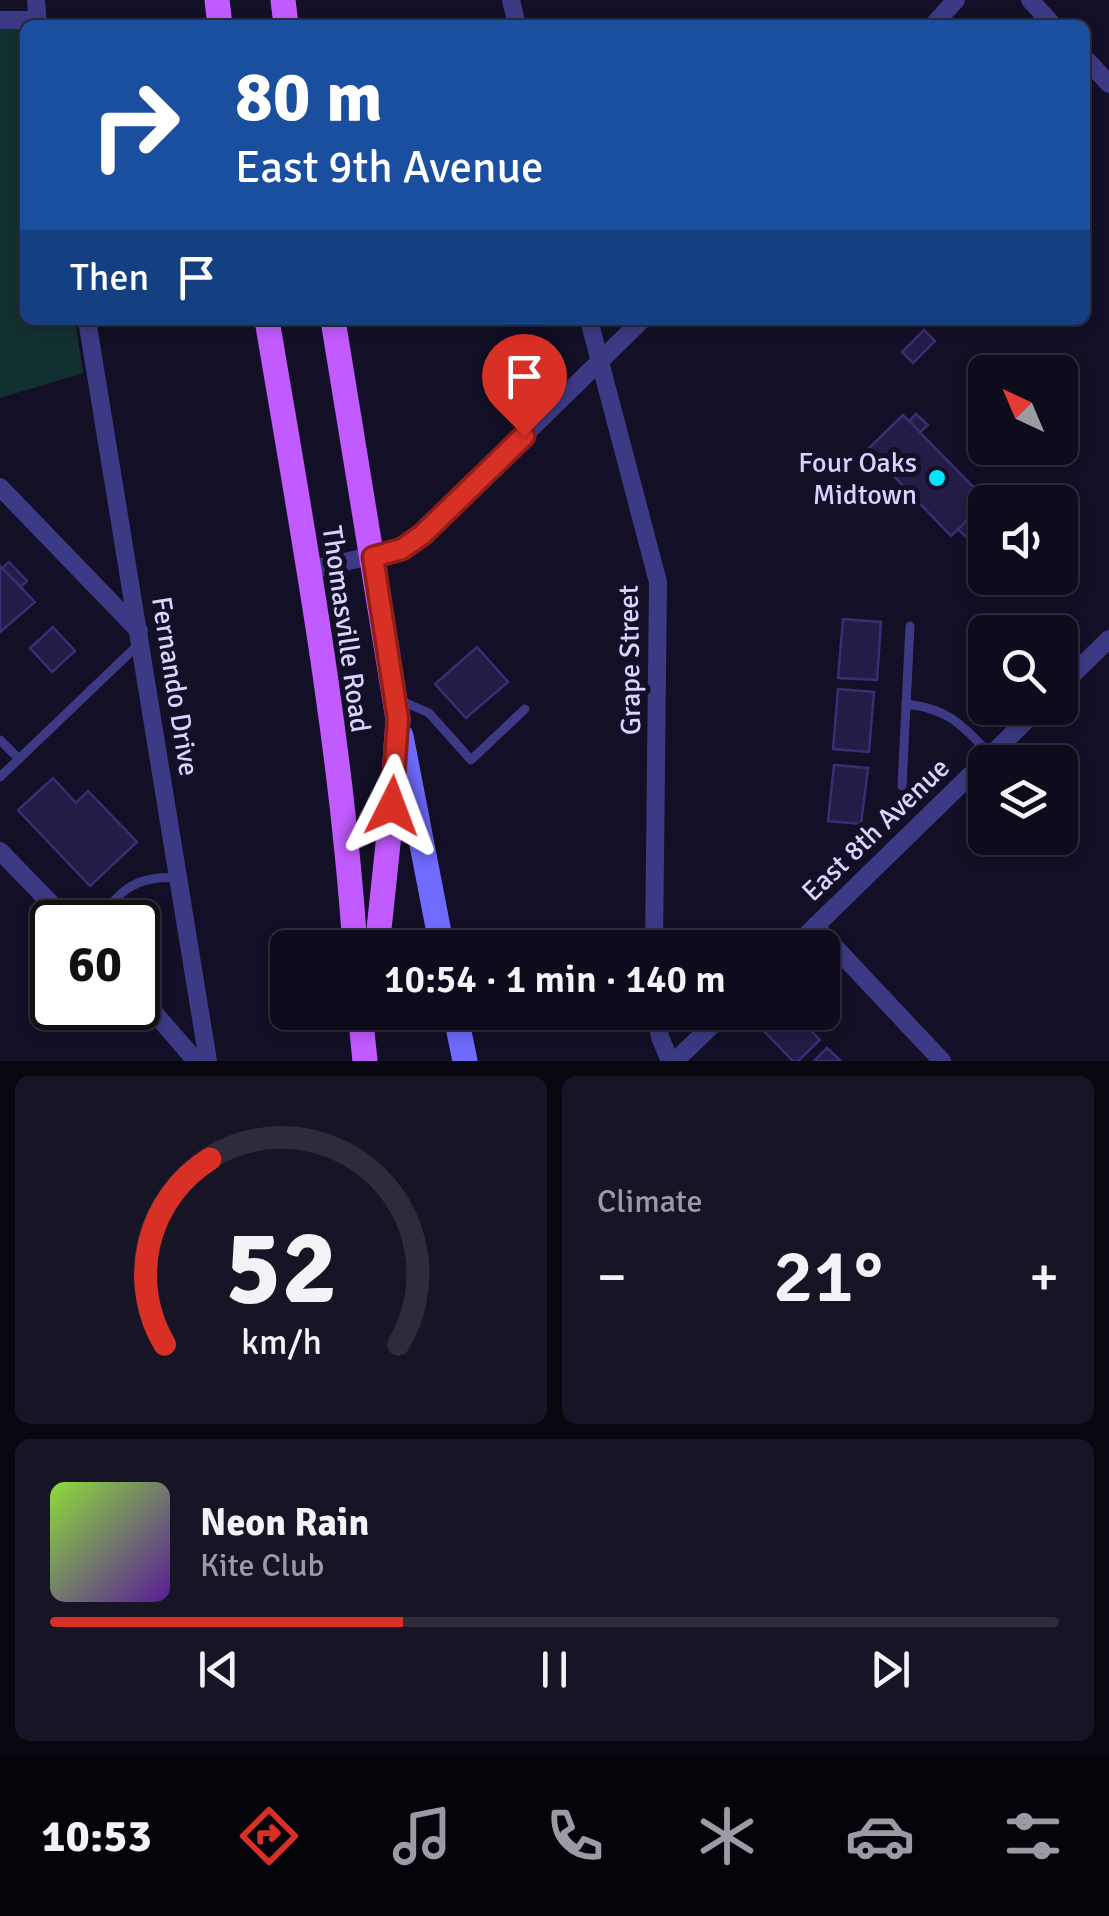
<!DOCTYPE html>
<html lang="en">
<head>
<meta charset="utf-8">
<style>
	:root { --surface:#0e0b1c; --page:#171425; --text:#f1f3f6; --muted:#9b9ba3; --line:#2e2b3b; --accent:#d93025 }
	body { margin:0; font-family:Signika,sans-serif; background:var(--page); color:var(--text); height:100vh; display:flex; flex-direction:column; font-size:38px; white-space:nowrap }
	* { box-sizing:border-box; margin:0 }
	p { font-size:32px; color:var(--muted) }
	.icon { flex:none; width:55px; height:55px; fill:none; stroke:currentColor; stroke-width:2; stroke-linecap:round; stroke-linejoin:round }
	.map { position:relative; height:1061px; overflow:hidden }
	.details { display:flex; flex-direction:column; gap:15px; padding:15px; background:#08060f; flex:1 }
	.details>* { flex:none }
	.hud { position:absolute; left:20px; top:20px; width:1070px; height:305px; border-radius:15px; box-shadow:0 5px 15px #0003,0 0 0 2px var(--line); background:#1a4fa0; color:#fff; overflow:hidden }
	.needle { width:65px; rotate:316deg }
	.buttons { position:absolute; left:968px; top:355px; display:grid; gap:20px }
	.buttons a { display:grid; place-items:center; width:110px; height:110px; border-radius:15px; background:var(--surface); box-shadow:0 5px 15px #0003,0 0 0 2px var(--line); font-size:50px }
	.speed { position:absolute; left:30px; top:900px; display:flex; gap:20px; font-size:50px; font-weight:700; text-align:center }
	.speed>* { display:grid; place-content:center; width:130px; height:130px; border-radius:50%; background:var(--surface); box-shadow:0 5px 15px #0003,0 0 0 2px var(--line); line-height:1 }
	.speed .limit { border:5px solid #111; border-radius:15px; background:#fff; color:#111 }
	.pin { position:absolute; display:grid; place-items:center; width:85px; height:85px; color:#fff; margin:-102px -42px; border-radius:50% 50% 50% 0; rotate:-45deg; box-shadow:0 0 10px #0007 }
	.pin .icon { rotate:45deg }
	.me { position:absolute; width:110px; margin:-55px; rotate:3deg; stroke-linejoin:round; filter:drop-shadow(0 0 8px #0008) }
	.turn { display:flex; align-items:center; gap:35px; height:210px; padding:0 50px; font-size:45px }
	.turn .icon { width:130px; height:130px; stroke-width:2.5 }
	.turn b { display:block; font-size:70px; line-height:85px }
	.then { display:flex; align-items:center; height:95px; padding:0 50px; background:#0003; gap:20px; font-size:38px }
	.big { font-size:75px; font-weight:600; line-height:1.1 }
	.details .tile { flex:1; display:flex; flex-direction:column; justify-content:center; gap:15px; min-width:0; padding:0 35px; border-radius:15px; background:var(--page) }
	.details .dial { align-items:center; gap:0 }
	.dial svg { height:260px; overflow:visible; fill:none; stroke:var(--line); stroke-width:7; stroke-linecap:round; text-anchor:middle }
	.dial text { fill:var(--text); stroke:none }
	.song { display:flex; align-items:center; gap:30px }
	.cover { width:120px; height:120px; border-radius:15px; background:linear-gradient(135deg,hsl(90 70% 55%),hsl(270 70% 35%)) }
	.played { height:10px; border-radius:5px; background:linear-gradient(90deg,var(--accent) 35%,var(--line) 35%) }
	.keys { display:flex; justify-content:space-around; direction:ltr }
	.heat { display:flex; justify-content:space-between; align-items:center; font-size:55px; direction:ltr }
	.details .tiles { flex:1; display:grid; gap:15px; grid-template-columns:1fr 1fr }
	.tile:last-child { grid-column:span 2 }
	.trip { position:absolute; left:270px; top:930px; width:570px; height:100px; border-radius:15px; background:var(--surface); box-shadow:0 5px 15px #0003,0 0 0 2px var(--line); font-weight:600; line-height:100px; text-align:center }
	.menu { display:flex; height:160px; justify-content:space-around; align-items:center; background:#06040b; color:var(--muted) }
	.menu .icon { width:70px; height:70px }
	.menu .active { color:var(--accent) }
	.menu b { font-size:45px; color:var(--text) }
	.map>svg:first-child { display:block }
	.green { fill:#12302f }
	.building { fill:#241b47; stroke:#3b2d73; stroke-width:2.5 }
	.lines { fill:none; stroke-linecap:round; stroke-linejoin:round }
	.lane { stroke:#3d3a85; stroke-width:9 }
	.street { stroke:#3d3a85; stroke-width:18 }
	.secondary { stroke:#6f6bff; stroke-width:25 }
	.primary { stroke:#c25bff; stroke-width:25 }
	.route-casing { stroke:#8d1f18; stroke-width:25 }
	.route { stroke:#d93025; stroke-width:18 }
	.poi-dot { fill:#00e5ff; stroke:#130f26; stroke-width:4 }
	.labels { text-anchor:middle; stroke-width:10; stroke-linejoin:round; paint-order:stroke }
	.poi-label { font-size:28px; fill:#d9d4ff; stroke:#130f26; text-anchor:end }
	.street-label { font-size:28px; fill:#d9d4ff; stroke:#130f26 }
</style>
</head>
<body>
<div class="map">
<svg width="1109" height="1061" viewBox="0 0 1109 1061">
	<rect width="100%" height="100%" fill="#130f26"/>
	<polygon class="green" points="0,26 25,28 25,320 75,320 83,373 0,398"/>
	<g class="building">
		<polygon points="924,330 935,341 913,363 902,352"/>
		<polygon points="916,414 928,425 920,432 909,421"/>
		<polygon points="903,415 987,501 951,536 868,449"/>
		<polygon points="868,449 883,466 877,472 861,455"/>
		<polygon points="982,507 985,517 965,536 958,529"/>
		<polygon points="9,562 27,581 21,587 2,568"/>
		<polygon points="0,566 35,602 0,632"/>
		<polygon points="843,619 881,622 877,680 838,678"/>
		<polygon points="53,627 75,651 52,672 30,648"/>
		<polygon points="477,647 508,682 466,718 435,684"/>
		<polygon points="838,689 874,692 869,752 833,749"/>
		<polygon points="834,765 868,768 861,824 828,821"/>
		<polygon points="53,778 76,803 88,791 137,842 90,886 18,810"/>
		<polygon points="761,1012 792,1012 820,1040 798,1061 793,1061 753,1020"/>
		<polygon points="827,1048 841,1061 814,1061"/>
	</g>
	<g class="lines">
		<g class="lane">
			<polyline points="397,699 429,713 471,760 525,709"/>
			<path d="M906 704C949 709 961 724 990 754"/>
			<polyline points="0,740 19,759"/>
			<polyline points="0,777 139,644"/>
			<polyline points="902,786 910,626"/>
			<path d="M98 922C120 888 138 875 179 878"/>
		</g>
		<g class="street">
			<polyline points="36,0 38,25"/>
			<polyline points="511,0 517,25"/>
			<polyline points="1030,0 1053,25"/>
			<polyline points="0,20 37,20"/>
			<polyline points="933,25 956,0"/>
			<polyline points="1085,58 1109,84"/>
			<polyline points="87,320 208,1061"/>
			<polyline points="589,320 658,582 654,948"/>
			<polyline points="0,487 139,631"/>
			<polyline points="309,570 402,549 422,535 642,320"/>
			<polyline points="1060,687 1109,639"/>
			<polyline points="0,851 69,922"/>
			<polyline points="815,926 942,1061"/>
			<polyline points="793,948 1039,708"/>
			<polyline points="138,994 196,1061"/>
			<polyline points="656,1012 660,1037 670,1061"/>
			<polyline points="675,1061 726,1012"/>
		</g>
		<g class="secondary">
			<polyline points="401,736 442,948"/>
			<polyline points="455,1012 465,1061"/>
		</g>
		<g class="primary">
			<polyline points="217,0 220,25"/>
			<polyline points="283,0 286,25"/>
			<path d="M267 320C302 528 341 737 355 948"/>
			<polyline points="333,320 398,719 392,806 377,948"/>
			<polyline points="360,1012 365,1061"/>
		</g>
	</g>
	<g class="lines">
		<g class="route-casing">
			<polyline id="route" points="392,806 398,719 373,557 402,549 422,535 524,436"/>
		</g>
		<use href="#route" class="route"/>
	</g>
	<circle class="poi-dot" cx="937" cy="478" r="10"/>
	<g class="labels">
		<g class="poi-label">
			<text x="917" y="472">Four Oaks<tspan x="917" dy="32">Midtown</tspan></text>
		</g>
		<g class="street-label">
			<text transform="translate(347 629) rotate(82)" y="10">Thomasville Road</text>
			<text transform="translate(629 660) rotate(-91)" y="10">Grape Street</text>
			<text transform="translate(176 686) rotate(81)" y="10">Fernando Drive</text>
			<text transform="translate(875 829) rotate(-44)" y="10">East 8th Avenue</text>
		</g>
	</g>
</svg>
<div class="buttons">
<a><svg class="needle" viewBox="-14 -14 28 28"><path d="M0-13l5 13h-10z" fill="#e53935"/><path d="M0 13l5-13h-10z" fill="#9b9ba3"/></svg></a>
<a><svg class="icon" aria-label="sound" viewBox="0 0 24 24"><path d="M4 9h4l5-4v14l-5-4H4zM17 9q2 3 0 6"/></svg></a>
<a><svg class="icon" aria-label="search" viewBox="0 0 24 24"><circle cx="10" cy="10" r="6"/><path d="M15 15l6 6"/></svg></a>
<a><svg class="icon" aria-label="layers" viewBox="0 0 24 24"><path d="M12 4l9 5-9 5-9-5zM3 14l9 5 9-5"/></svg></a>
</div>
<div class="speed"><div class="limit">60</div></div>
<div class="pin" style="left:524px;top:436px;background:#d93025"><svg class="icon" aria-label="arrive" viewBox="0 0 24 24"><path d="M6 21V4h12l-3 4 3 4H6"/></svg></div>
<svg class="me" style="left:392px;top:806px" viewBox="-20 -20 40 40"><path d="M0-17L14 15 0 8-14 15z" fill="#d93025" stroke="#fff" stroke-width="4"/></svg>
<div class="trip">10:54 · 1 min · 140 m</div>
<div class="hud">
<div class="turn"><svg class="icon" aria-label="right" viewBox="0 0 24 24"><path d="M7 20v-9h11M14 6l5 5-5 5"/></svg><div><b>80 m</b>East 9th Avenue</div></div>
<div class="then">Then<svg class="icon" aria-label="arrive" viewBox="0 0 24 24"><path d="M6 21V4h12l-3 4 3 4H6"/></svg></div>
</div>
</div>
<section class="details">
<div class="tiles">
<div class="tile dial"><svg viewBox="0 0 100 80">
<path d="M14 69A42 42 0 1 1 86 69"/>
<path d="M14 69A42 42 0 0 1 28 12" stroke="#d93025"/>
<text x="50" y="56" font-size="32" font-weight="700">52</text>
<text x="50" y="72" font-size="11">km/h</text>
</svg></div>
<div class="tile"><p>Climate</p>
<div class="heat"><a>−</a><b class="big">21°</b><a>+</a></div>
</div>
<div class="tile">
<div class="song"><i class="cover"></i><div><b>Neon Rain</b><p>Kite Club</p></div></div>
<div class="played"></div>
<div class="keys"><svg class="icon" aria-label="previous" viewBox="0 0 24 24"><path d="M18 5L8 12l10 7zM5 5v14"/></svg><svg class="icon" aria-label="pause" viewBox="0 0 24 24"><path d="M8 5v14M16 5v14"/></svg><svg class="icon" aria-label="next" viewBox="0 0 24 24"><path d="M6 5l10 7-10 7zM19 5v14"/></svg></div>
</div>
</div>
</section>
<nav class="menu">
<b>10:53</b>
<svg class="icon active" aria-label="directions" viewBox="0 0 24 24"><path d="M12 3l9 9-9 9-9-9zM9 14v-3h6M13 9l2 2-2 2"/></svg>
<svg class="icon" aria-label="music" viewBox="0 0 24 24"><path d="M9 18V5l10-2v13"/><circle cx="6" cy="18" r="3"/><circle cx="16" cy="16" r="3"/></svg>
<svg class="icon" aria-label="phone" viewBox="0 0 24 24"><path d="M5 4h4l2 5-3 2q2 4 5 5l2-3 5 2v4C11 20 4 13 5 4z"/></svg>
<svg class="icon" aria-label="climate" viewBox="0 0 24 24"><path d="M12 3v18M4 7l16 10M4 17L20 7"/></svg>
<svg class="icon" aria-label="car" viewBox="0 0 24 24"><path d="M5 17H2v-5l4-1 3-4h7l3 4 3 1v5h-3M9 17h6M6 11h13"/><circle cx="7" cy="17" r="2"/><circle cx="17" cy="17" r="2"/></svg>
<svg class="icon" aria-label="filters" viewBox="0 0 24 24"><path d="M4 7h16M4 17h16"/><circle cx="9" cy="7" r="2"/><circle cx="15" cy="17" r="2"/></svg>
</nav>
</body>
</html>
